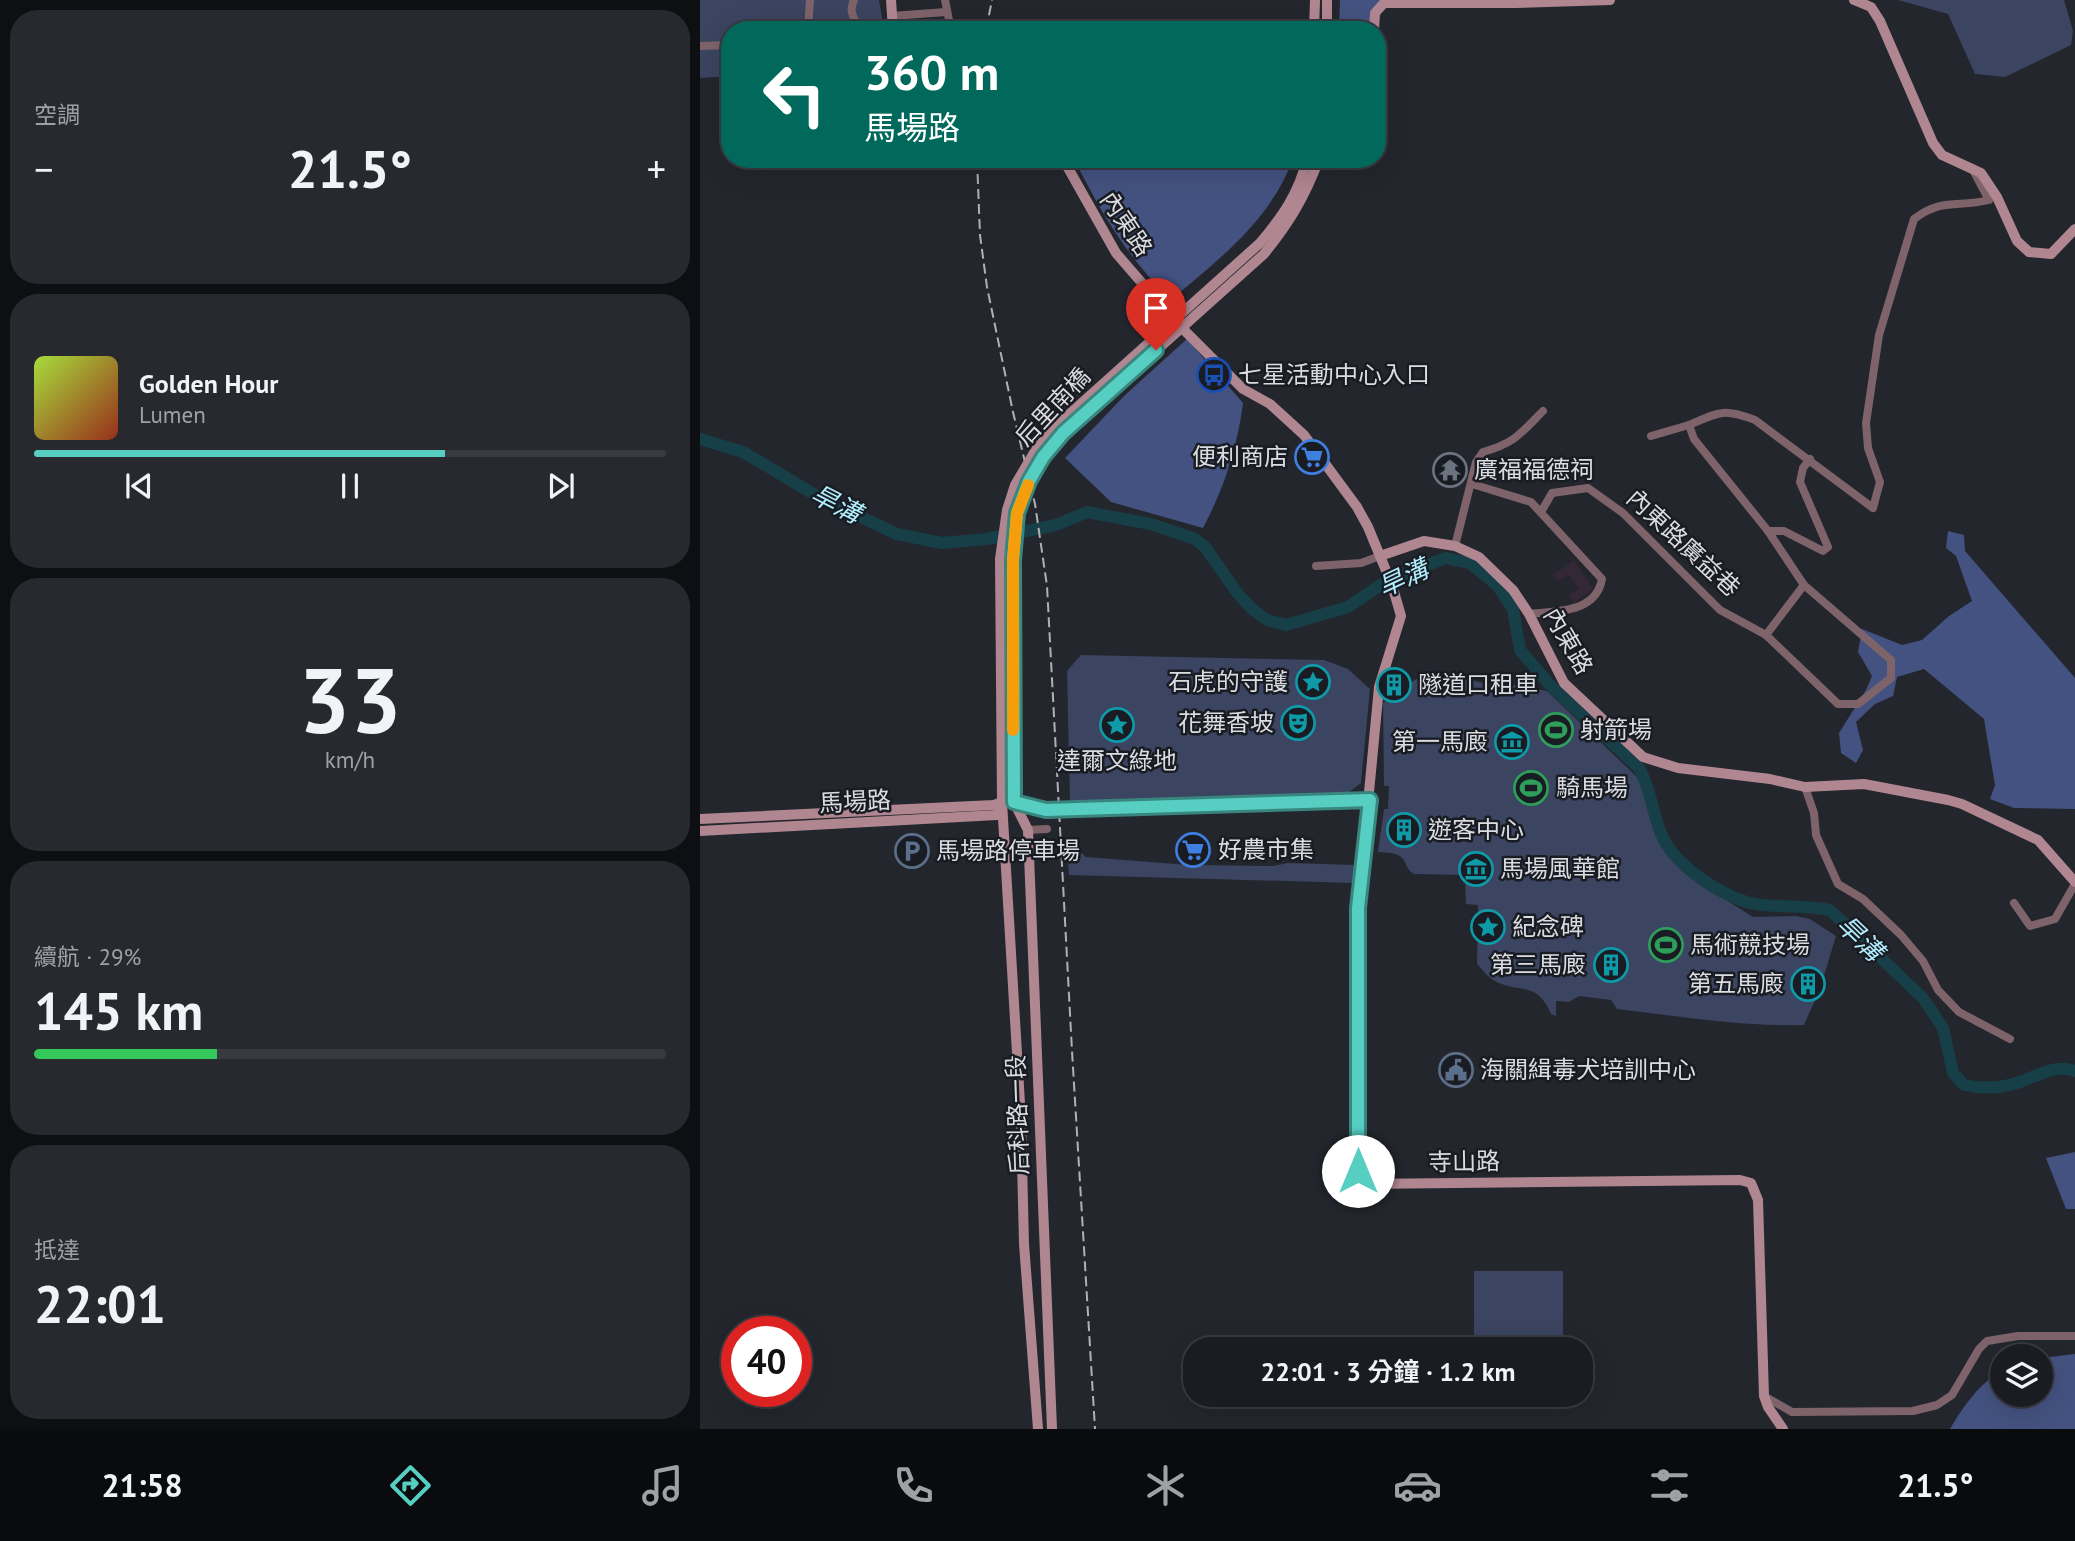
<!DOCTYPE html>
<html lang="zh-TW">
<head>
<meta charset="utf-8">
<style>
	:root { --surface:#1a1c22; --page:#27292f; --text:#f1f3f6; --muted:#9fa1a5; --line:#383a40; --accent:#57cec2 }
	body { margin:0; font-family:"PT Sans","Noto Sans TC",sans-serif; background:var(--page); color:var(--text); height:100vh; display:flex; flex-direction:column; font-size:26px; white-space:nowrap }
	* { box-sizing:border-box; margin:0 }
	p { font-size:23px; color:var(--muted) }
	.icon { flex:none; width:38px; height:38px; fill:none; stroke:currentColor; stroke-width:2; stroke-linecap:round; stroke-linejoin:round }
	.map { position:relative; flex:1; overflow:hidden }
	.side { display:flex; flex-direction:column; gap:10px; padding:10px; background:#0e0f13; width:700px }
	.side>* { flex:none }
	.hud { position:absolute; left:21px; top:21px; width:665px; height:147px; border-radius:28px; box-shadow:0 7px 28px #0002,0 0 0 2px var(--line); background:#00695c; color:#fff; overflow:hidden }
	.controls { position:absolute; left:1290px; top:1344px; display:grid; gap:14px }
	.controls a { display:grid; place-items:center; width:63px; height:63px; border-radius:50%; background:var(--surface); box-shadow:0 7px 28px #0002,0 0 0 2px var(--line); font-size:35px }
	.speed { position:absolute; left:21px; top:1316px; display:flex; gap:14px; font-size:35px; font-weight:700; text-align:center }
	.speed>* { display:grid; place-content:center; width:91px; height:91px; border-radius:50%; background:var(--surface); box-shadow:0 7px 28px #0002,0 0 0 2px var(--line); line-height:1 }
	.speed .limit { border:10px solid #d22; background:#fff; color:#111 }
	.pin { position:absolute; display:grid; place-items:center; width:60px; height:60px; color:#fff; margin:-72px -30px; border-radius:50% 50% 50% 0; rotate:-45deg; box-shadow:0 0 7px #0007 }
	.pin .icon { rotate:45deg }
	.me { position:absolute; width:77px; margin:-38px; rotate:0deg; stroke-linejoin:round; filter:drop-shadow(0 0 5px #0008) }
	.turn { display:flex; align-items:center; gap:24px; height:147px; padding:0 28px; font-size:32px }
	.turn .icon { width:91px; height:91px; stroke-width:2.5 }
	.turn b { display:block; font-size:49px; line-height:60px }
	.big { font-size:52px; font-weight:600; line-height:1.1 }
	.side .tile { flex:1; display:flex; flex-direction:column; justify-content:center; gap:10px; min-width:0; padding:0 24px; border-radius:28px; background:var(--page) }
	.side .dial { align-items:center; gap:0 }
	.dial b { font-size:91px; line-height:1 }
	.song { display:flex; align-items:center; gap:21px }
	.cover { width:84px; height:84px; border-radius:10px; background:linear-gradient(135deg,hsl(80 70% 55%),hsl(10 70% 35%)) }
	.played { height:7px; border-radius:4px; background:linear-gradient(90deg,var(--accent) 65%,var(--line) 65%) }
	.keys { display:flex; justify-content:space-around; direction:ltr }
	.heat { display:flex; justify-content:space-between; align-items:center; font-size:38px; direction:ltr }
	.charge { height:10px; border-radius:5px; background:linear-gradient(90deg,#34c759 29%,var(--line) 0) }
	.trip { position:absolute; left:483px; top:1337px; width:410px; height:70px; border-radius:28px; background:var(--surface); box-shadow:0 7px 28px #0002,0 0 0 2px var(--line); font-weight:600; line-height:70px; text-align:center }
	.tabs { display:flex; height:112px; justify-content:space-around; align-items:center; background:#0a0b0e; color:var(--muted) }
	.tabs .icon { width:49px; height:49px }
	.tabs .current { color:var(--accent) }
	.tabs b { font-size:32px; color:var(--text) }
	main { display:flex; flex:1; min-height:0 }
	.map>svg:first-child { display:block }
	.education { fill:#352836 }
	.green { fill:#3b4460 }
	.forest { fill:#445281 }
	.lines { fill:none; stroke-linecap:round; stroke-linejoin:round }
	.river { stroke:#173f48; stroke-width:12 }
	.street { stroke:#7e646a; stroke-width:8 }
	.secondary { stroke:#b08691; stroke-width:10 }
	.rail { stroke:#afb1b7; stroke-width:2; stroke-dasharray:10 5; stroke-linecap:butt }
	.secondary-bridge { stroke:#b08691; stroke-width:10 }
	.route-casing { stroke:#39867e; stroke-width:18 }
	.route { stroke:#57cec2; stroke-width:12 }
	.slow { stroke:#f59e0b; stroke-width:12 }
	.labels { text-anchor:middle; stroke-width:5; stroke-linejoin:round; paint-order:stroke }
	.street-label { font-size:24px; fill:#dadce1; stroke:#1a1c23 }
	.poi-label { font-size:24px; fill:#dadce1; stroke:#1a1c23; text-anchor:start }
	.water-label { font-size:26px; font-style:italic; fill:#b0edfd; stroke:#1a1c23 }
</style>
</head>
<body>
<main>
<section class="side">
<div class="tile"><p>空調</p>
<div class="heat"><a>−</a><b class="big">21.5°</b><a>+</a></div>
</div>
<div class="tile">
<div class="song"><i class="cover"></i><div><b>Golden Hour</b><p>Lumen</p></div></div>
<div class="played"></div>
<div class="keys"><svg class="icon" aria-label="previous" viewBox="0 0 24 24"><path d="M18 5L8 12l10 7zM5 5v14"/></svg><svg class="icon" aria-label="pause" viewBox="0 0 24 24"><path d="M8 5v14M16 5v14"/></svg><svg class="icon" aria-label="next" viewBox="0 0 24 24"><path d="M6 5l10 7-10 7zM19 5v14"/></svg></div>
</div>
<div class="tile dial"><b>33</b><p>km/h</p></div>
<div class="tile"><p>續航 · 29%</p><b class="big">145 km</b><div class="charge"></div></div>
<div class="tile"><p>抵達</p><b class="big">22:01</b></div>
</section>
<div class="map">
<svg width="1375" height="1429" viewBox="0 0 1375 1429">
	<rect width="100%" height="100%" fill="#23262d"/>
	<polygon class="education" points="874,560 893,589 874,603 869,595 879,588 869,575 858,581 853,575"/>
	<g class="green">
		<polygon points="0,0 179,0 184,30 30,30 30,76 0,78"/>
		<polygon points="1198,0 1364,0 1373,31 1371,45 1305,77 1275,74 1248,14"/>
		<polygon points="381,655 624,660 648,669 670,689 661,783 648,793 370,802 367,671"/>
		<path d="M746 674 787 684 816 685 847 691 936 776 943 786 958 840 966 853 996 881 1053 917 1096 916 1110 919 1136 936 1120 989 1104 1025C1042 1027 979 1016 917 1009L911 1000 879 996 869 1002 856 1001V1016L851 1014C836 979 819 995 793 980 787 976 782 969 777 964L778 905 766 904 765 875 714 874C706 869 708 866 703 859 698 852 686 853 678 852L684 809H688L689 786H684L683 703 704 686 724 675 735 680Z"/>
		<polygon points="367,851 379,851 386,857 489,865 573,866 588,863 656,865 655,883 369,875"/>
		<rect x="774" y="1271" width="89" height="78"/>
	</g>
	<g class="forest">
		<polygon points="640,0 681,0 675,30 639,30"/>
		<path d="M374 159H593C570 221 519 259 471 300 426 256 402 214 374 159Z"/>
		<path d="M487 339 543 403C537 449 524 488 503 528L411 502 365 458 425 395Z"/>
		<polygon points="1248,531 1264,535 1265,551 1375,678 1375,809 1314,808 1290,799 1295,785 1284,719 1224,669 1197,677 1193,696 1175,704 1156,722 1163,750 1156,763 1141,753 1139,733 1166,690 1172,676 1158,652 1162,629 1202,645 1222,640 1249,616 1272,601 1256,556 1246,548"/>
		<polygon points="1375,1152 1375,1209 1366,1209 1346,1158"/>
		<path d="M1375 1354V1429H1250C1261 1410 1281 1380 1302 1372V1395H1340L1341 1358Z"/>
	</g>
	<g class="lines">
		<path class="river" d="M0 439 43 452 117 496 197 534 242 543 287 539 356 525 387 512 451 524 495 539 505 547 538 594 552 609 567 620 586 625 648 607 682 584 745 558 770 563 797 585 813 609 820 650 849 684 939 768C953 793 952 817 964 840 979 868 1024 898 1055 904 1080 908 1105 905 1130 910L1223 998 1243 1028 1253 1073 1264 1085C1282 1089 1302 1088 1320 1082 1339 1075 1355 1064 1375 1071"/>
		<g class="street">
			<path d="M154 0C148 13 155 18 159 30"/>
			<polyline points="245,0 251,30"/>
			<polyline points="192,16 246,12"/>
			<polyline points="108,30 110,0"/>
			<polyline points="0,46 30,45"/>
			<polyline points="951,436 989,425"/>
			<path d="M772 484 831 502 902 579C896 613 857 611 829 614"/>
			<path d="M841 512 852 493 888 488 923 513 1020 610 1066 635 1138 704H1158L1191 678V660L1104 585 1068 531 994 439 989 425C1019 412 1023 408 1055 420L1173 508 1180 482 1168 448 1166 423 1179 335 1214 219C1243 197 1258 208 1289 200L1272 168"/>
			<polyline points="1068,531 1084,531 1123,551 1128,547 1100,482 1103,468 1110,459"/>
			<path d="M755 546 776 462 783 452C815 443 820 434 843 411"/>
			<polyline points="616,566 661,563 680,556"/>
			<polyline points="1066,635 1104,585"/>
			<polyline points="1105,787 1114,813 1116,835 1138,884 1163,899 1201,935 1223,961 1238,990 1259,1012 1310,1039"/>
			<polyline points="328,830 347,829"/>
			<polyline points="1314,903 1330,926 1355,919 1375,884"/>
			<polyline points="1064,1396 1092,1412 1213,1411 1237,1405 1252,1395 1279,1349 1287,1341 1318,1336 1375,1336"/>
		</g>
		<g class="secondary">
			<polyline points="191,0 193,30"/>
			<polyline points="1154,0 1171,7 1180,21 1233,143 1242,155 1281,173 1297,197 1317,241 1329,252 1351,254 1375,229"/>
			<polyline points="614,30 615,0"/>
			<polyline points="627,30 627,0"/>
			<polyline points="674,30 675,13 684,3 815,3 910,0"/>
			<polyline points="677,76 677,85"/>
			<polyline points="363,159 416,253 473,319 543,389 570,404 604,435 657,507 668,527 692,585 701,616 679,687 658,908 659,1180 663,1184 1040,1180 1051,1183 1058,1200 1064,1396 1068,1407 1083,1429"/>
			<polyline points="680,556 724,541 755,546 779,557 813,590 829,614 864,683 943,757 978,768 1070,779 1105,787 1164,784 1248,800 1262,804 1338,840 1375,882"/>
			<polyline points="302,802 321,1120 324,1244 338,1429"/>
			<polyline points="314,802 328,830 352,1429"/>
			<polyline points="0,819 294,805 302,802 314,802 346,810 670,800"/>
			<polyline points="0,831 297,815 301,805"/>
		</g>
		<g class="rail">
			<polyline points="286,30 292,0"/>
			<polyline points="277,159 280,235 287,287 313,412 335,504 347,586 372,1051 395,1429"/>
		</g>
		<g class="secondary-bridge">
			<path d="M302 802 300 559 307 510 315 485 335 451 355 427 560 243C582 217 599 193 607 159"/>
			<path d="M314 802 313 560 317 513 329 481 343 457 363 434 564 254C589 223 605 197 619 159"/>
		</g>
	</g>
	<g class="lines">
		<g class="route-casing">
			<polyline id="route" points="456,350 363,433 343,457 329,481 317,513 313,560 314,802 346,810 670,800 658,908 658,1171"/>
		</g>
		<use href="#route" class="route"/>
		<polyline class="slow" points="313,730 313,560 317,513 328,485"/>
	</g>
	<defs>
		<g id="bus-ring" transform="scale(1.75)"><circle r="9.5" fill="#1a1c23" stroke="#1a4fb4" stroke-width="1.5"/><path d="M-5-6H5V4H4V6H2V4H-2V6H-4V4H-5ZM-3.5-4V0h7V-4ZM-3.5 1.2v1.5H-2V1.2ZM2 1.2v1.5H3.5V1.2Z" fill="#1a4fb4"/></g>
		<g id="supermarket-ring" transform="scale(1.75)"><circle r="9.5" fill="#1a1c23" stroke="#3f7fe0" stroke-width="1.5"/><path d="M-6-5.5h2.5l.6 2H6L4.5 2H-2.5L-4.4-4H-6ZM-1.5 3.2a1.3 1.3 0 1 0 .1 0ZM3 3.2a1.3 1.3 0 1 0 .1 0Z" fill="#3f7fe0"/></g>
		<g id="temple-ring" transform="scale(1.75)"><circle r="9.5" fill="#1a1c23" stroke="#6b7280" stroke-width="1.5"/><path d="M0-6L5-2H3V0L6.5 2.5H4V6H1.5V3h-3V6H-4V2.5H-6.5L-3 0V-2H-5Z" fill="#6b7280"/></g>
		<g id="sight-ring" transform="scale(1.75)"><circle r="9.5" fill="#1a1c23" stroke="#0f9aa8" stroke-width="1.5"/><path d="M0-6L1.8-2.2L6-1.7L2.9 1.2L3.7 5.4L0 3.3L-3.7 5.4L-2.9 1.2L-6-1.7L-1.8-2.2Z" fill="#0f9aa8"/></g>
		<g id="building-ring" transform="scale(1.75)"><circle r="9.5" fill="#1a1c23" stroke="#0f9aa8" stroke-width="1.5"/><path d="M-4-6H4V6H1V3H-1V6H-4ZM-2.5-4.3h1.7v1.8h-1.7ZM.8-4.3h1.7v1.8H.8ZM-2.5-1h1.7V.8h-1.7ZM.8-1h1.7V.8H.8Z" fill="#0f9aa8"/></g>
		<g id="theatre-ring" transform="scale(1.75)"><circle r="9.5" fill="#1a1c23" stroke="#0f9aa8" stroke-width="1.5"/><path d="M-5-5.5Q0-4 5-5.5V0Q5 5 0 6Q-5 5-5 0ZM-3.3-2.5H-1v1.5H-3.3ZM1-2.5H3.3v1.5H1ZM-2.8 1Q0 5.5 2.8 1Z" fill="#0f9aa8"/></g>
		<g id="stadium-ring" transform="scale(1.75)"><circle r="9.5" fill="#1a1c23" stroke="#2e9e5b" stroke-width="1.5"/><path d="M0-5a6.5 5 0 1 0 0 10a6.5 5 0 1 0 0-10ZM-3.5-1.8h7v3.6h-7Z" fill="#2e9e5b"/></g>
		<g id="museum-ring" transform="scale(1.75)"><circle r="9.5" fill="#1a1c23" stroke="#0f9aa8" stroke-width="1.5"/><path d="M0-6L6-3V-2H-6V-3ZM-5-1h2V3h-2ZM-1-1h2V3h-2ZM3-1h2V3H3ZM-6 4H6V6H-6Z" fill="#0f9aa8"/></g>
		<g id="parking-ring" transform="scale(1.75)"><circle r="9.5" fill="#1a1c23" stroke="#5c6f8a" stroke-width="1.5"/><path d="M-3.5-5.5H1a3.5 3.5 0 0 1 0 7H-1V5.5H-3.5ZM-1-3.4V-.6H.8a1.4 1.4 0 0 0 0-2.8Z" fill="#5c6f8a"/></g>
		<g id="civic-ring" transform="scale(1.75)"><circle r="9.5" fill="#1a1c23" stroke="#5c6f8a" stroke-width="1.5"/><path d="M-.6-6.5H3V-4.5H.6V-3L4-1V1h2V6H-6V1h2V-1L-.6-3ZM-1.2 2.5V6h2.4V2.5Z" fill="#5c6f8a"/></g>
	</defs>
	<g fill-rule="evenodd">
		<use href="#bus-ring" x="514" y="375"/>
		<use href="#supermarket-ring" x="612" y="457"/>
		<use href="#temple-ring" x="750" y="470"/>
		<use href="#sight-ring" x="613" y="682"/>
		<use href="#building-ring" x="694" y="685"/>
		<use href="#theatre-ring" x="598" y="723"/>
		<use href="#sight-ring" x="417" y="725"/>
		<use href="#stadium-ring" x="856" y="730"/>
		<use href="#museum-ring" x="812" y="742"/>
		<use href="#stadium-ring" x="831" y="788"/>
		<use href="#building-ring" x="704" y="830"/>
		<use href="#supermarket-ring" x="493" y="850"/>
		<use href="#parking-ring" x="212" y="851"/>
		<use href="#museum-ring" x="776" y="869"/>
		<use href="#sight-ring" x="788" y="927"/>
		<use href="#stadium-ring" x="966" y="945"/>
		<use href="#building-ring" x="911" y="965"/>
		<use href="#building-ring" x="1108" y="984"/>
		<use href="#civic-ring" x="756" y="1070"/>
	</g>
	<g class="labels">
		<g class="street-label">
			<text transform="translate(426 224) rotate(56)" y="8">內東路</text>
			<text transform="translate(353 407) rotate(-47)" y="8">后里南橋</text>
			<text transform="translate(983 543) rotate(43)" y="8">內東路廣益巷</text>
			<text transform="translate(868 641) rotate(60)" y="8">內東路</text>
			<text transform="translate(155 802) rotate(-3)" y="8">馬場路</text>
			<text transform="translate(318 1115) rotate(-92)" y="8">后科路一段</text>
			<text transform="translate(764 1162) rotate(-1)" y="8">寺山路</text>
		</g>
		<g class="poi-label">
			<text x="538" y="383">七星活動中心入口</text>
			<text x="588" y="465" text-anchor="end">便利商店</text>
			<text x="774" y="478">廣福福德祠</text>
			<text x="588" y="690" text-anchor="end">石虎的守護</text>
			<text x="718" y="693">隧道口租車</text>
			<text x="574" y="731" text-anchor="end">花舞香坡</text>
			<text x="880" y="738">射箭場</text>
			<text x="788" y="750" text-anchor="end">第一馬廄</text>
			<text x="417" y="769" text-anchor="middle">達爾文綠地</text>
			<text x="856" y="796">騎馬場</text>
			<text x="728" y="838">遊客中心</text>
			<text x="518" y="858">好農市集</text>
			<text x="236" y="859">馬場路停車場</text>
			<text x="800" y="877">馬場風華館</text>
			<text x="812" y="935">紀念碑</text>
			<text x="990" y="953">馬術競技場</text>
			<text x="886" y="973" text-anchor="end">第三馬廄</text>
			<text x="1084" y="992" text-anchor="end">第五馬廄</text>
			<text x="780" y="1078">海關緝毒犬培訓中心</text>
		</g>
		<g class="water-label">
			<text transform="translate(136 504) rotate(27)" y="9">旱溝</text>
			<text transform="translate(703 578) rotate(-25)" y="9">旱溝</text>
			<text transform="translate(1160 938) rotate(44)" y="9">旱溝</text>
		</g>
	</g>
</svg>
<div class="controls">
<a><svg class="icon" aria-label="layers" viewBox="0 0 24 24"><path d="M12 4l9 5-9 5-9-5zM3 14l9 5 9-5"/></svg></a>
</div>
<div class="speed"><div class="limit">40</div></div>
<div class="pin" style="left:456px;top:350px;background:#d93025"><svg class="icon" aria-label="arrive" viewBox="0 0 24 24"><path d="M6 21V4h12l-3 4 3 4H6"/></svg></div>
<svg class="me" style="left:658px;top:1171px" viewBox="-20 -20 40 40"><circle r="19" fill="#fff"/><path d="M0-13L10 11 0 6-10 11z" fill="#57cec2"/></svg>
<div class="trip">22:01 · 3 分鐘 · 1.2 km</div>
<div class="hud">
<div class="turn"><svg class="icon" aria-label="left" viewBox="0 0 24 24"><path d="M17 20v-9H6M10 6l-5 5 5 5"/></svg><div><b>360 m</b>馬場路</div></div>
</div>
</div>
</main>
<nav class="tabs">
<b>21:58</b>
<svg class="icon current" aria-label="directions" viewBox="0 0 24 24"><path d="M12 3l9 9-9 9-9-9zM9 14v-3h6M13 9l2 2-2 2"/></svg>
<svg class="icon" aria-label="music" viewBox="0 0 24 24"><path d="M9 18V5l10-2v13"/><circle cx="6" cy="18" r="3"/><circle cx="16" cy="16" r="3"/></svg>
<svg class="icon" aria-label="phone" viewBox="0 0 24 24"><path d="M5 4h4l2 5-3 2q2 4 5 5l2-3 5 2v4C11 20 4 13 5 4z"/></svg>
<svg class="icon" aria-label="climate" viewBox="0 0 24 24"><path d="M12 3v18M4 7l16 10M4 17L20 7"/></svg>
<svg class="icon" aria-label="car" viewBox="0 0 24 24"><path d="M5 17H2v-5l4-1 3-4h7l3 4 3 1v5h-3M9 17h6M6 11h13"/><circle cx="7" cy="17" r="2"/><circle cx="17" cy="17" r="2"/></svg>
<svg class="icon" aria-label="filters" viewBox="0 0 24 24"><path d="M4 7h16M4 17h16"/><circle cx="9" cy="7" r="2"/><circle cx="15" cy="17" r="2"/></svg>
<b>21.5°</b>
</nav>
</body>
</html>
